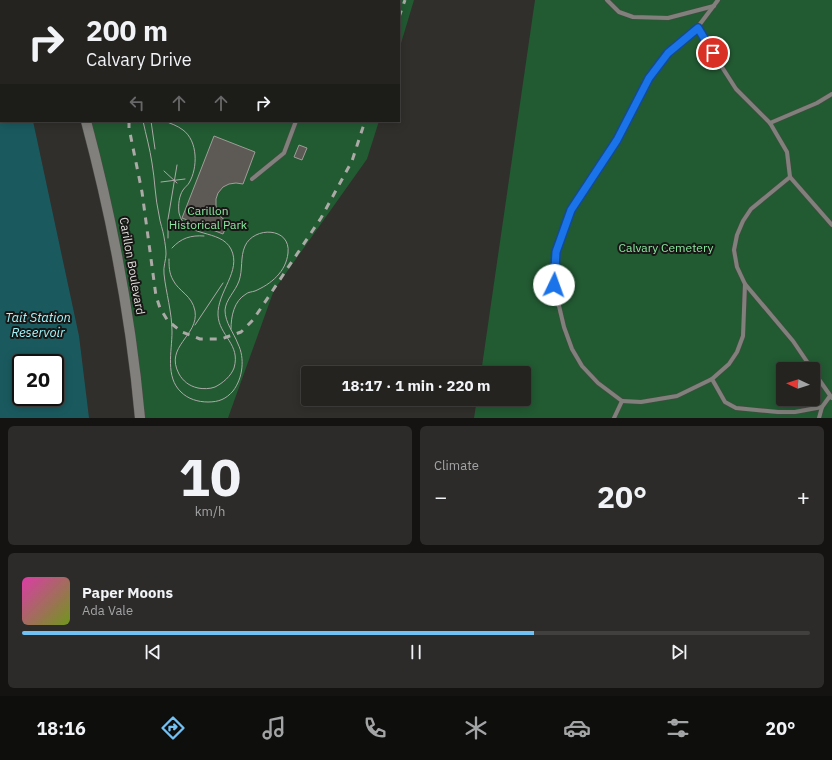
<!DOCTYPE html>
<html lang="en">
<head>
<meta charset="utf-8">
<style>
	:root { --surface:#242320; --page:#2c2b29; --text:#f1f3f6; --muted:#a3a4a5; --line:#41403e; --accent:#72c1f5 }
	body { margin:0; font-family:"IBM Plex Sans",sans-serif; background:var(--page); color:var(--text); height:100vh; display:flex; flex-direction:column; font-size:15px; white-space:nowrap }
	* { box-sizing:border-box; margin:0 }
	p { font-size:13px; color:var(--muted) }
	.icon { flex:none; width:22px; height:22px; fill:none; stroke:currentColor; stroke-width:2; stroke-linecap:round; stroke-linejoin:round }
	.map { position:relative; height:418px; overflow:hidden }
	.drawer { display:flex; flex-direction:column; gap:8px; padding:8px; background:#141312; flex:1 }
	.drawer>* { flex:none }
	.guide { position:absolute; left:0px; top:0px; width:400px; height:122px; box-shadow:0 2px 10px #0003,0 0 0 1px var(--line); background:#242320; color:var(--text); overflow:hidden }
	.needle { width:26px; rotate:274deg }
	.buttons { position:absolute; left:776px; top:362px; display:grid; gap:8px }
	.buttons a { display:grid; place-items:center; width:44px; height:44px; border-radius:4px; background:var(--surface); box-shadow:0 2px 10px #0003,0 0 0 1px var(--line); font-size:20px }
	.speed { position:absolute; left:12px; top:354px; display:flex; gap:8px; font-size:20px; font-weight:700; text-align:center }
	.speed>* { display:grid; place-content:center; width:52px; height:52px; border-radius:50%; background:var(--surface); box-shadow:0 2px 10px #0003,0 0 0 1px var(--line); line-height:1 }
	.speed .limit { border:2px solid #111; border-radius:6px; background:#fff; color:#111 }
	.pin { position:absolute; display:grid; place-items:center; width:34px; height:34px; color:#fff; margin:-17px; border:2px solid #fff; border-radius:50%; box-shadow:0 1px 4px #0007 }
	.me { position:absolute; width:44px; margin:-22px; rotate:3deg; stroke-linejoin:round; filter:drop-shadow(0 0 3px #0008) }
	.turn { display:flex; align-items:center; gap:14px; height:84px; padding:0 20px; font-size:18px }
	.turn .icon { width:52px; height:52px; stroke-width:2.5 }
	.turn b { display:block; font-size:28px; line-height:34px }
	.lanes { display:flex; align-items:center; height:38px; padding:0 20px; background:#0003; justify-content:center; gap:20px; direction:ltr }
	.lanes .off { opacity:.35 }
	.big { font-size:30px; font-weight:700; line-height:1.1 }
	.drawer .card { flex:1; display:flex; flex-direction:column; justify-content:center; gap:6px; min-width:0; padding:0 14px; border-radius:6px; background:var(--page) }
	.drawer .dial { align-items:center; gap:0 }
	.dial b { font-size:52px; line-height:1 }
	.song { display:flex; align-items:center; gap:12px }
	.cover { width:48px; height:48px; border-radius:6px; background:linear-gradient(135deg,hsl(320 70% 55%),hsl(80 70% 35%)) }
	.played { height:4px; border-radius:2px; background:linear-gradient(90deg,var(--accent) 65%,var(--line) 65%) }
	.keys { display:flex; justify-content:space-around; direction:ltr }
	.heat { display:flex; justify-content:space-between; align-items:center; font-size:22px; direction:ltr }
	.drawer .tiles { flex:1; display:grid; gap:8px; grid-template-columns:1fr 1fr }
	.card:last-child { grid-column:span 2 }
	.trip { position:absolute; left:301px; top:366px; width:230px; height:40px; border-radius:4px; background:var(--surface); box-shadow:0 2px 10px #0003,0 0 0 1px var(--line); font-weight:700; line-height:40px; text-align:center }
	.tabs { display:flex; height:64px; justify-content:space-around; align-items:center; background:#0e0e0d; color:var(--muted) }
	.tabs .icon { width:28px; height:28px }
	.tabs .selected { color:var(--accent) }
	.tabs b { font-size:18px; color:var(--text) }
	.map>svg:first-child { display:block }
	.green { fill:#225a32; fill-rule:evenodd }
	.water { fill:#1a5a5f; fill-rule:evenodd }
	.building { fill:#5d5a56; stroke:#a09c98 }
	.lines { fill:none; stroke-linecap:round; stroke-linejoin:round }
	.service-casing { stroke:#4c4b47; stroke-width:5 }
	.tertiary-casing { stroke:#4c4b47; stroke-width:11 }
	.service { stroke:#82807c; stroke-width:4 }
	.tertiary { stroke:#82807c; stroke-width:10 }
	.tram { stroke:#abaaa7; stroke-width:1 }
	.rail { stroke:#abaaa7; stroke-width:3; stroke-dasharray:7 7; stroke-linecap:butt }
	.route-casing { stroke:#114b97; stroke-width:10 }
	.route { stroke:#1a73e8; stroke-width:7 }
	.labels { text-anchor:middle; stroke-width:4; stroke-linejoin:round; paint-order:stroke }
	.park-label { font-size:12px; fill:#89e8a0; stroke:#181715 }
	.street-label { font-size:12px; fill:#dfdedc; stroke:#181715 }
	.water-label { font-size:13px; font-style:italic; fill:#a0f4fb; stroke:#181715 }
</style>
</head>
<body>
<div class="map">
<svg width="832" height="418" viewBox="0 0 832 418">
	<rect width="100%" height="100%" fill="#302f2b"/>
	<g class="green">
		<polygon points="50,0 414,0 399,50 399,1"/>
		<path d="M535 0H832V418H474L477 399H524V373H481ZM783 369H813V399H783Z"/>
		<polygon points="86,121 379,121 367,159 274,290 228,418 140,418 138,393"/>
	</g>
	<path class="water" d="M0 20 1 121H33L79 336 89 418H0ZM21 363H55V397H21Z"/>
	<g class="building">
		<polygon points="214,136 255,152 243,184 236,183 229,184 223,187 218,193 216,199 216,206 218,213 222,218 228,222 223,234 182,218"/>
		<polygon points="299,145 307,148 302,160 294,157"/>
	</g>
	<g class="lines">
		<g class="service-casing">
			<g id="service">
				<polyline points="607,0 619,12 633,17 668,18 714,6"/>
				<polyline points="333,1 333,0"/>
				<polyline points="697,28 736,89 770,123 787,152 790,177"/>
				<polyline points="770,123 817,103 832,94"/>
				<polyline points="790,177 832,225"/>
				<polyline points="252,179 284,153 296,121"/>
				<polyline points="745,284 793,341 812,369"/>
				<polyline points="813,371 832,398"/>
				<polyline points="712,379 725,402 736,408 778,412 795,412 822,407"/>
				<polyline points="622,401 598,383 582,366 572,349 564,327 554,285 556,252 571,210 617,140 649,78 668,53 697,28 718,0"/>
				<polyline points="622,401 641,402 677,396 712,379 729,364 737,352 743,336 745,284 737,267 734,250 737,235 743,221 751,209 790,177"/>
				<polyline points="614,418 622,401"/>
				<polyline points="819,418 822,407 830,396"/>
			</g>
		</g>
		<g class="tertiary-casing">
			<g id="tertiary">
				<polyline points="50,0 50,1"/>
				<path d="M86 121C112 218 131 318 140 418"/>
			</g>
		</g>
		<use href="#service" class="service"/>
		<use href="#tertiary" class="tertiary"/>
		<g class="tram">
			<path d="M143 121C146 135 150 149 152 163 155 180 155 198 159 215 160 223 163 230 164 237 165 243 166 249 166 254 166 260 163 267 164 274 166 293 172 312 172 332 172 351 165 377 181 392 188 399 198 402 208 402 219 402 226 399 233 391 243 378 245 358 238 344 234 333 225 323 225 310 226 299 235 292 239 281 243 270 240 257 245 246 254 226 291 227 288 253 286 272 271 284 255 291 252 292 248 292 246 294 234 301 231 316 231 329"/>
			<polyline points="151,121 155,149"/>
			<path d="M164 121C170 123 178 126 183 130 198 141 198 168 189 183 188 185 185 187 183 190 179 196 178 205 179 213 185 239 220 228 231 249 242 271 217 292 218 315 219 336 241 344 234 368 231 376 223 383 215 387 210 389 203 389 198 388 189 386 183 381 179 374 164 346 199 336 195 311 192 295 179 292 173 280 169 273 169 266 169 259"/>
			<polyline points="164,171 177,183"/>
			<polyline points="161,182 185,179"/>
			<polyline points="168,238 168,219 177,165"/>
			<path d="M172 248C181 238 191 235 204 236"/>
			<polyline points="195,325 223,283"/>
		</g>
		<g class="rail">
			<polyline points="119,0 120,1"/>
			<polyline points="399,17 405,0"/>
			<polyline points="129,121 129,128 142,192 156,296 160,308 168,321 182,332 200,339 221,339 241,332 253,320 321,218 352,161 365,121"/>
		</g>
	</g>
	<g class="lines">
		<g class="route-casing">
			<polyline id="route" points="554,285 556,252 571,210 617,140 649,78 668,53 698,28 713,53"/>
		</g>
		<use href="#route" class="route"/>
	</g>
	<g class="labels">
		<g class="park-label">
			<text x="208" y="215">Carillon<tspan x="208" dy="14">Historical Park</tspan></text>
			<text x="666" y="252">Calvary Cemetery</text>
		</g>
		<g class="street-label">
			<text transform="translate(132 266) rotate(80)" y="4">Carillon Boulevard</text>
		</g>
		<g class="water-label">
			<text x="38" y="322">Tait Station<tspan x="38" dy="15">Reservoir</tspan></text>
		</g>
	</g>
</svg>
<div class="buttons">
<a><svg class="needle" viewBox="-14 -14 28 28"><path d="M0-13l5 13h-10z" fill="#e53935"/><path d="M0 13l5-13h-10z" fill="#a3a4a5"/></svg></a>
</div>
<div class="speed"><div class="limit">20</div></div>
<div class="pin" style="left:713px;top:53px;background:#d93025"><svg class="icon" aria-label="arrive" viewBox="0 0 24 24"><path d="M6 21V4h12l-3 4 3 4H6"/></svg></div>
<svg class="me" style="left:554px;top:285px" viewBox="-20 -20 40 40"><circle r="19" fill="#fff"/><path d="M0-13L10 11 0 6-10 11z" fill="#1a73e8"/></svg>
<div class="trip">18:17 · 1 min · 220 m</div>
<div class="guide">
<div class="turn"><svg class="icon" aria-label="right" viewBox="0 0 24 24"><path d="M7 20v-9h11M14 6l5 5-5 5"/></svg><div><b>200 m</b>Calvary Drive</div></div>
<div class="lanes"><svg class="icon off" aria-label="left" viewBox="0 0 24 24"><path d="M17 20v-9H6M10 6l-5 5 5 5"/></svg><svg class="icon off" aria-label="ahead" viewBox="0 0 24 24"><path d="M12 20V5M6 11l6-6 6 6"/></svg><svg class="icon off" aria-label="ahead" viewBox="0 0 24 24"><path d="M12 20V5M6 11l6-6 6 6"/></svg><svg class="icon" aria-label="right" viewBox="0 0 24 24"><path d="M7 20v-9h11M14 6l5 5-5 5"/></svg></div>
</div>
</div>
<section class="drawer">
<div class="tiles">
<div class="card dial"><b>10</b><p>km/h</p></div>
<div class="card"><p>Climate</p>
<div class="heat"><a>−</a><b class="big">20°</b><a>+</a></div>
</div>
<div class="card">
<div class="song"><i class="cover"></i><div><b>Paper Moons</b><p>Ada Vale</p></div></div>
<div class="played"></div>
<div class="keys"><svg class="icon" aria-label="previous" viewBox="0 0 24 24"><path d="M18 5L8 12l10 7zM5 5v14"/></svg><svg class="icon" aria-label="pause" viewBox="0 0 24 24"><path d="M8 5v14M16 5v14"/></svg><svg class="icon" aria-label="next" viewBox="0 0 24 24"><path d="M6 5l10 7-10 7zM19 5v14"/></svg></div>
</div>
</div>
</section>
<nav class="tabs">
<b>18:16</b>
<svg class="icon selected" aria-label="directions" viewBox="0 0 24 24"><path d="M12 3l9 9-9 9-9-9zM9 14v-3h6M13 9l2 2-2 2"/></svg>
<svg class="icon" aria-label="music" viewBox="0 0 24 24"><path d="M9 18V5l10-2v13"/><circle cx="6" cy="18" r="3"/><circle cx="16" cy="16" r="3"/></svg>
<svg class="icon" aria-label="phone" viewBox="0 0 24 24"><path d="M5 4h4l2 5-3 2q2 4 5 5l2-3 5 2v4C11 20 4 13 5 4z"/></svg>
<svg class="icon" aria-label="climate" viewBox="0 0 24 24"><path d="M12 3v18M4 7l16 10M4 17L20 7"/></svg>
<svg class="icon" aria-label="car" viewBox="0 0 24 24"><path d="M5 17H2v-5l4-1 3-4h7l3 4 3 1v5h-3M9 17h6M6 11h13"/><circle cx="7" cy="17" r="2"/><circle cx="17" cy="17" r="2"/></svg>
<svg class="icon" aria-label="filters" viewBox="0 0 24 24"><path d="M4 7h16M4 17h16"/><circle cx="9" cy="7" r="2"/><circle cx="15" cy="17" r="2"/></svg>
<b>20°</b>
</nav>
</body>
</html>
